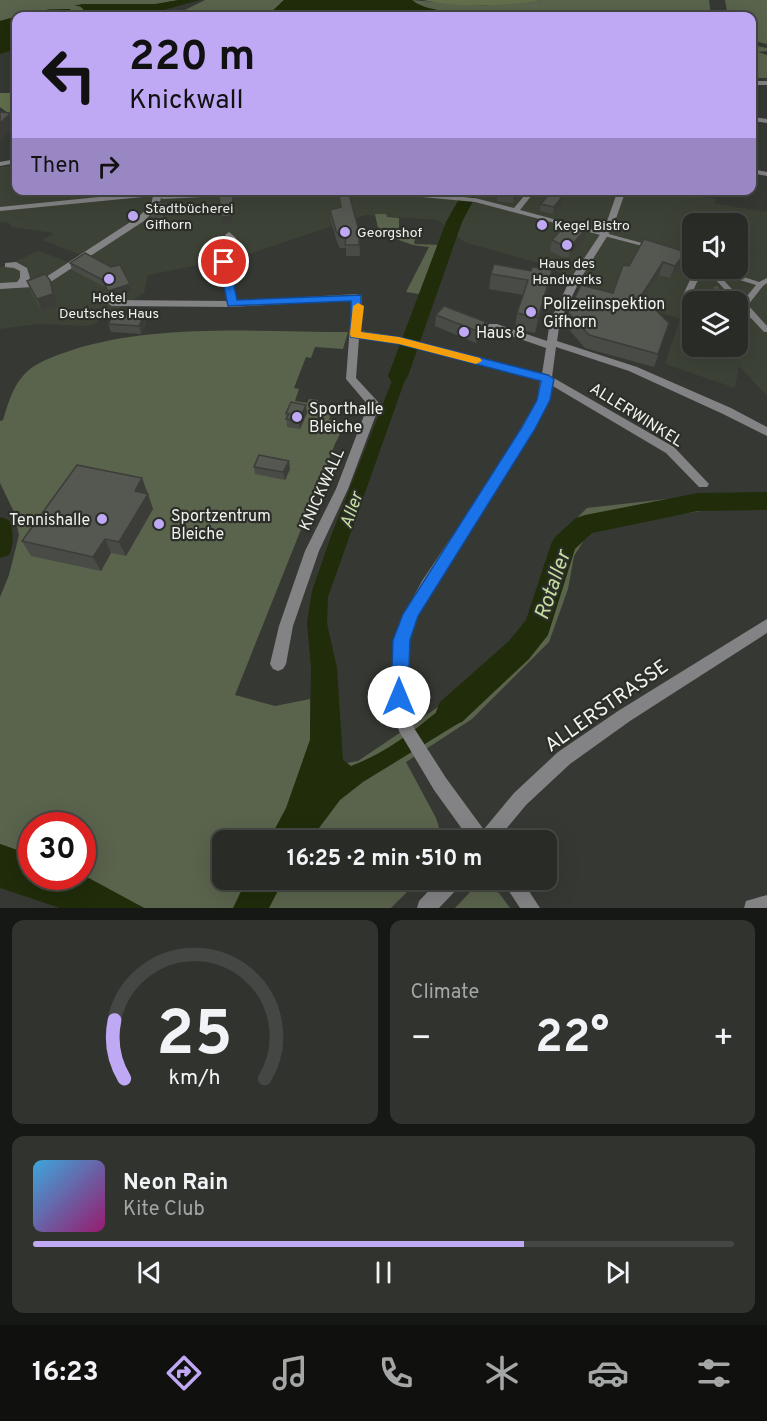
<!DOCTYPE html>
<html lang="en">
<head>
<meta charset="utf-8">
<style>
	:root { --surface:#282b26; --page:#30332e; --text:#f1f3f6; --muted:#a5a7a7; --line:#444743; --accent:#bfa9f4 }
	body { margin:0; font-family:Overpass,sans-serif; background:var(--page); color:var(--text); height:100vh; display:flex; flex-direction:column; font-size:22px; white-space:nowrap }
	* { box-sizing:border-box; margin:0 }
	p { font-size:20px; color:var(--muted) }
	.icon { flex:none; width:33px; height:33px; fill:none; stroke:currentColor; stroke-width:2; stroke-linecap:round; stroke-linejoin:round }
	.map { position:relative; height:908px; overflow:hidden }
	.sheet { display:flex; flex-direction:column; gap:12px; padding:12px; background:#161815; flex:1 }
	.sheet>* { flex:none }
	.hud { position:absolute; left:12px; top:12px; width:744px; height:183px; border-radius:12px; box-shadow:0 6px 24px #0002,0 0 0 2px var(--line); background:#bfa9f4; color:#111; overflow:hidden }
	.tools { position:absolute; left:682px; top:213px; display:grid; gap:12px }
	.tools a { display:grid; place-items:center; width:66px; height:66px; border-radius:12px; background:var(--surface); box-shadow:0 6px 24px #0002,0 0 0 2px var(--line); font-size:30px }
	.speed { position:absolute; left:18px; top:812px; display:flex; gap:12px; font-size:30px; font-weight:700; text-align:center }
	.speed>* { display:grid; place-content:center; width:78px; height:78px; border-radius:50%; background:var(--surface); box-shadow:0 6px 24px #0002,0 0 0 2px var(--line); line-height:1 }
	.speed .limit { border:9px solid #d22; background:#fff; color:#111 }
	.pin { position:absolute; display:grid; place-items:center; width:51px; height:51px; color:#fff; margin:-26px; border:3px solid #fff; border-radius:50%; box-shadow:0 2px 6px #0007 }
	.me { position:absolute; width:66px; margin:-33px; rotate:0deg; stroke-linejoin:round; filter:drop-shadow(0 0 4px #0008) }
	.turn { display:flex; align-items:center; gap:21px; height:126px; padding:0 18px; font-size:27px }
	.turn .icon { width:78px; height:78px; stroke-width:2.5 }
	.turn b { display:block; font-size:42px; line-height:51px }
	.then { display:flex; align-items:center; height:57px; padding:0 18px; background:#0003; gap:12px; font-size:22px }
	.big { font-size:45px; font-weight:700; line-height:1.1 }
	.sheet .widget { flex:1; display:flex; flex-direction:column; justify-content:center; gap:9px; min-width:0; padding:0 21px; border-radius:12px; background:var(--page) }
	.sheet .dial { align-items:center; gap:0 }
	.dial svg { height:156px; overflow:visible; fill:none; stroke:var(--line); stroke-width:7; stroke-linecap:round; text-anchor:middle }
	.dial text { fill:var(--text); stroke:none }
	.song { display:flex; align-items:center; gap:18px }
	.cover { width:72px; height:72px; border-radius:9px; background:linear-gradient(135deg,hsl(200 70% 55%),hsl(320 70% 35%)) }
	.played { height:6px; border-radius:3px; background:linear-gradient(90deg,var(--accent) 70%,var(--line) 70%) }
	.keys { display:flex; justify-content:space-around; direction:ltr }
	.heat { display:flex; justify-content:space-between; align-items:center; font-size:33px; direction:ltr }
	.sheet .tiles { flex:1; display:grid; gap:12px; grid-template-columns:1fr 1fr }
	.widget:last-child { grid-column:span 2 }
	.trip { position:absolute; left:212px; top:830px; width:345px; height:60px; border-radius:12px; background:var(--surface); box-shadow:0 6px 24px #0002,0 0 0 2px var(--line); font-weight:700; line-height:60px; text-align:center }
	.tabs { display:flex; height:96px; justify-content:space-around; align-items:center; background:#10110f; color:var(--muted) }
	.tabs .icon { width:42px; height:42px }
	.tabs .current { color:var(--accent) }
	.tabs b { font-size:27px; color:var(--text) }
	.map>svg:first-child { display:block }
	.built { fill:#3d4236; fill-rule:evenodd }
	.green { fill:#5a634c }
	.forest { fill:#616f4b }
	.water { fill:#202c0a }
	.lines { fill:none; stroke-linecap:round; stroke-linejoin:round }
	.river { fill:#202c0a; fill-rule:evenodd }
	.pedestrian-tunnel { stroke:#52554f; stroke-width:8; stroke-dasharray:8 4; stroke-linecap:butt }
	.pedestrian { fill:#838285; fill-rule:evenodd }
	.minor { fill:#838285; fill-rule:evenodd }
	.tertiary { fill:#838285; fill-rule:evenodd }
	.wall { fill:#494b46 }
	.shaded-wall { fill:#3c3d39 }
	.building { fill:#555751; stroke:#3c3d39; stroke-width:1.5 }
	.route { fill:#1a73e8; stroke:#114b97; stroke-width:1.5 }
	.slow { fill:#f59e0b }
	.poi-dot { fill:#bfa9f4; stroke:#2c2f29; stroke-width:2 }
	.labels { text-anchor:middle; stroke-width:4.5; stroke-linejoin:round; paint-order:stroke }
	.far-poi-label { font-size:14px; fill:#f0f2ee; stroke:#2c2f29; text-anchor:start }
	.poi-label { font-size:16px; fill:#f0f2ee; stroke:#2c2f29; text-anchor:start }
	.street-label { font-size:16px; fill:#f0f2ee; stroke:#2c2f29 }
	.water-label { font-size:18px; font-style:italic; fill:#c5dd9f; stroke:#2c2f29 }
	.near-street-label { font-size:20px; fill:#f0f2ee; stroke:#2c2f29 }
	.near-water-label { font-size:21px; font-style:italic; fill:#c5dd9f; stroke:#2c2f29 }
</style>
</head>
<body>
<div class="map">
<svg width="767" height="908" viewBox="0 0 767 908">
	<rect width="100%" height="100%" fill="#363933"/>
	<path class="built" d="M16 165V190H661L716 199 715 204 767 212V396L739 366 735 388 665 364 680 319 583 289 549 266 464 242 438 220 365 215 243 256 148 275 144 293 90 326 39 324 0 329V268L39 251 68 262 81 255 43 240 54 233 11 227 9 223 0 222V167ZM693 224H738V268H693ZM693 302H738V346H693Z"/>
	<g class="green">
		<polygon points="0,0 179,0 156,4 77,5 75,5 86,9 71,12 50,9 0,21"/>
		<polygon points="205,0 284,0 268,16 228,15 245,11 173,16"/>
		<path d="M412 0 480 6 543 0H709L711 16H610C563 0 447 31 412 0Z"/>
		<polygon points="725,0 767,0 767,44 758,42 752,16 728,16"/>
		<polygon points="752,45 767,48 767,51 758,52 767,55 767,78 752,78"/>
		<polygon points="375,214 386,214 387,217 399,218 399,233 416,234 414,244 440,245 419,294 406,292 429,247 413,245 379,233"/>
		<path d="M348 332 343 349 315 347 311 358 306 357 294 388 299 389 295 401 307 403 309 399 318 400V402L323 403 331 411 329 420 346 422 335 444 235 695 275 706 310 699V740L299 772 358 761 444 703 504 649 530 622 554 548 566 529 587 508 711 494 767 493V508L714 509 610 525 588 534 574 556 568 589 549 642 472 719 406 762 436 818 443 840H222V879H420L391 908H144L83 875 82 825H32L31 855 0 844V597L9 575 19 535 14 512 0 483V421L3 420C9 401 14 382 30 369 42 360 58 355 72 350 157 323 258 332 348 332Z"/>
		<polygon points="487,888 499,893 510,908 455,908 472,890"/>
	</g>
	<g class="forest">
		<path d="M423 0H543C503 6 462 9 423 0Z"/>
		<polygon points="16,89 16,119 0,107 0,93 9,93"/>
	</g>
	<g class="water">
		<path d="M179 0H200L149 14V16H16V49L0 54V21C23 14 46 8 70 9L71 12 84 10 80 6H74L82 4H156Z"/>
		<path d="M284 0H412C435 20 526 12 559 11 576 11 594 9 610 16H267Z"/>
		<path d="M406 345 416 349 328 597 327 623 337 668 343 760 351 766C394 750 432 717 466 686L483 700 459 723 363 782 340 800 310 840H269L286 808 310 740 311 667 307 623 312 591 331 536Z"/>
		<polygon points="0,844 31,855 32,876 83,875 144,908 60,908 0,888"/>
		<polygon points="247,879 284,879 269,908 233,908"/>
	</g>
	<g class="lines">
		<g class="river">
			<polygon points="464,190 479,190 462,222 408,376 405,381 398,383 391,381 388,376 446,222"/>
			<polygon points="767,492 767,510 698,511 592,533 575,549 548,635 529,659 462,722 451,726 440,722 436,712 440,702 509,641 526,620 551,544 555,537 576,518 585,515 698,493"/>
			<path d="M0 517 9 520C14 531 14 545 9 555L0 558Z"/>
		</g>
		<g class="pedestrian-tunnel">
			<polyline points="694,280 700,274"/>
			<polyline points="715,291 719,290"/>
		</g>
		<g class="pedestrian">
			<polygon points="134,190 161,190 165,195 263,190 259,194 163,199 161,198 158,194 135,194"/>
			<polygon points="347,190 379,190 475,198 514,208 529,190 536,190 520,210 653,246 650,248 475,202"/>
			<polygon points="672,251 693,258 693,262 670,254 669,253"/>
			<path d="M705 268H716L759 282 767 278V283L763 286 748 305 767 326V332H764L751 318 738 320V316L747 314 738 304V302H736ZM717 273 756 285 743 301Z"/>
			<polygon points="694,278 698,280 692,293 705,292 709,294 708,296 684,297 683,295 690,280"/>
		</g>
		<g class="minor">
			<polygon points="752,117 767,119 767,123 752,121"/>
			<polygon points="752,169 767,172 767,176 752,173"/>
			<polygon points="618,190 626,190 613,227 581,278 560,321 557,341 637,367 731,408 767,427 767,436 723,414 629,371 556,347 552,377 674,447 709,484 707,487 699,487 666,453 551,385 549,400 503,478 432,589 418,616 409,640 407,697 414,728 446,778 487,834 490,840 470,840 434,790 399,731 391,697 395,640 404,614 422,581 495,472 537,400 540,381 399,343 359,338 356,378 380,404 348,489 319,551 293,626 286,664 283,669 278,671 273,669 270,664 279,626 305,551 336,489 368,405 346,379 352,300 232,307 112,306 107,303 112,300 227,301 219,262 231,253 228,239 225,235 229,232 236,238 240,254 229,263 236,301 357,294 362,297 360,331 399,337 542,374 546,348 489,328 488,326 489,324 497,324 547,341 550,321 571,278 605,227"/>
			<polygon points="158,191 162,193 159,206 144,221 52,281 33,287 0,289 0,283 17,282 20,278 20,271 14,268 5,267 5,263 16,262 27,268 30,278 27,282 46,277 138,217 151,205 153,196 0,211 0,207"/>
			<polygon points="501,879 521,879 540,908 520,908"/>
			<polygon points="767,895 767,908 744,908 746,901"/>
		</g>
		<g class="tertiary">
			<rect x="752" y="81" width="15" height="4"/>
			<polygon points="16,159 16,163 0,166 0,162"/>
			<polygon points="767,619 767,633 630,721 570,764 526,805 497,840 477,840 480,834 514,793 558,752 618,711"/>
			<polygon points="440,879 462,879 460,886 439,908 417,908 419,901"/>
		</g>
	</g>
	<g class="wall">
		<polygon points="75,190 110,190 76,194"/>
		<polygon points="337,190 348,190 359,231 360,256 346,256 346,248 340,248 337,242 331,221 330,210 340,207"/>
		<polygon points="490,190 522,190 513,203 497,201 498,192"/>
		<polygon points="168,203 169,210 164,219 151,217 149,210"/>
		<polygon points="541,204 561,204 553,214 540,211"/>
		<polygon points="588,226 585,237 569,257 562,257 550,251 552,240"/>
		<polygon points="644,239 681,264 670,278 659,275 643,299 669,323 654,367 585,348 565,325 568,312 613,293"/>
		<polygon points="70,263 130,284 132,292 111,298 105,287 72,270"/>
		<polygon points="494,264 549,285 535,333 515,328 517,313 523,295 489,289 491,274"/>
		<polygon points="50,280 54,291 57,306 42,311 31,292 27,281"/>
		<polygon points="436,315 486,322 484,334 476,343 435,326"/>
		<polygon points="144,316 146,323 141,334 111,332 108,324"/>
		<polygon points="286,413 307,413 300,429 287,427"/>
		<polygon points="254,467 290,469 285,480 255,474"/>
		<polygon points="142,478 153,509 126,556 111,553 101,571 31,556 22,541"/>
	</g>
	<g class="shaded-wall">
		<polygon points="11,113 15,126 0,141 0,123"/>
		<polygon points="234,190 235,198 232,223 223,224 222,217"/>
		<polygon points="516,190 522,190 513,203 515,192"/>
		<polygon points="562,197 561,204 553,214 554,207"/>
		<polygon points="168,203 169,210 164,219 162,212"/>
		<polygon points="588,226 585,237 569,257 571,246"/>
		<polygon points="686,252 681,264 670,278 675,266"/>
		<polygon points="663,262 659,275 637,309 641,296"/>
		<polygon points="552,270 549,285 535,333 538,318"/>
		<polygon points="50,280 54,291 57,306 42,311 37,299"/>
		<polygon points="130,284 132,292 111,298 108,291"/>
		<polygon points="144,316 146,323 141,334 139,326"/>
		<polygon points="486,322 484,334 476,343 477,331"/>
		<polygon points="306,405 307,413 300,429 299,421"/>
		<polygon points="289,461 290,469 285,480 283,472"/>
		<polygon points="142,478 148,494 135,491"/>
		<polygon points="148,494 153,509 126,556 119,542"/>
		<polygon points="105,539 111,553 101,571 93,557"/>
	</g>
	<g class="building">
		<polygon points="0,112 11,113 0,123"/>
		<polygon points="234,190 231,216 222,217 218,191"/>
		<polygon points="338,190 348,190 359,231 359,245 345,245 346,237 340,237 336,231 330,210 341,207"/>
		<polygon points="500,190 516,190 515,192"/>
		<polygon points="549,194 562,197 554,207 541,204"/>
		<polygon points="157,202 168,203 162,212 149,210"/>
		<polygon points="569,221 588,226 571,246 564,246 552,240"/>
		<polygon points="644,239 686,252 675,266 663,262 641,296 669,323 658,354 589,335 568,312 581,285 613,293 623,265 629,266"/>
		<polygon points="85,253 111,267 120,265 130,284 108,291 103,280 70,263"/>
		<polygon points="494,264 531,271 532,267 552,270 538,318 517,313 528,280 491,274"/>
		<polygon points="45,274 50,280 53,294 37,299 27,281"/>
		<polygon points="444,306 486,322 477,331 436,315"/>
		<polygon points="114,314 144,316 139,326 108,324"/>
		<polygon points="291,402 306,405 299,421 286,419 289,414 286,413"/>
		<polygon points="259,455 289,461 283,472 254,467"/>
		<polygon points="77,465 142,478 135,491 148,494 119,542 105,539 93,557 22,541"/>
	</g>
	<polygon class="route" points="224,259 229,262 237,300 361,295 361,332 399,337 548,375 554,379 550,400 535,429 418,616 410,640 408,697 406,703 399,706 393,703 391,697 393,640 403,614 522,427 537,400 541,381 399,344 351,337 351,301 228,306 219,262"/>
	<polygon class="slow" points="358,303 364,306 361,332 399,337 480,358 482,361 476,364 399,344 351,337 350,334 353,306"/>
	<g class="poi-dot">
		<circle cx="133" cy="216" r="6"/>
		<circle cx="542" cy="225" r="6"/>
		<circle cx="345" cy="232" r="6"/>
		<circle cx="567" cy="245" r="6"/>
		<circle cx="109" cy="279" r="6"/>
		<circle cx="531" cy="312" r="6"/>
		<circle cx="464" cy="332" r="6"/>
		<circle cx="297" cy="417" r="6"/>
		<circle cx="102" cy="519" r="6"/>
		<circle cx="159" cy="524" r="6"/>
	</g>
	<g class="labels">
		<g class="far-poi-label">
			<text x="145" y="213">Stadtbücherei<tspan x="145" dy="16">Gifhorn</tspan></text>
			<text x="554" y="230">Kegel Bistro</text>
			<text x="357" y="237">Georgshof</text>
			<text x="567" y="268" text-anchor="middle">Haus des<tspan x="567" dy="16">Handwerks</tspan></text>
			<text x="109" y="302" text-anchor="middle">Hotel<tspan x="109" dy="16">Deutsches Haus</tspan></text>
		</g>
		<g class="poi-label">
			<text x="543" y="309">Polizeiinspektion<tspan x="543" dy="18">Gifhorn</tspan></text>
			<text x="476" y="338">Haus 8</text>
			<text x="309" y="414">Sporthalle<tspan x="309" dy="18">Bleiche</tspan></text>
			<text x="171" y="521">Sportzentrum<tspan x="171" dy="18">Bleiche</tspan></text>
			<text x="90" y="525" text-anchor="end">Tennishalle</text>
		</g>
		<g class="street-label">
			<text transform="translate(637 414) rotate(32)" y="6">ALLERWINKEL</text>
			<text transform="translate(321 489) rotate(-66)" y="6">KNICKWALL</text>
		</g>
		<g class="water-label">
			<text transform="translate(351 510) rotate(-71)" y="6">Aller</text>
		</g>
		<g class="near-street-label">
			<text transform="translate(606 705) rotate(-35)" y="7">ALLERSTRASSE</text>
		</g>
		<g class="near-water-label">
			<text transform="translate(552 585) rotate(-71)" y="7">Rotaller</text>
		</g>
	</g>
</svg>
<div class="tools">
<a><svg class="icon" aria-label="sound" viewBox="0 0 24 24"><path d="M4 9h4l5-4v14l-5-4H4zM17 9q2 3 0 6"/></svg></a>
<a><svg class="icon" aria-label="layers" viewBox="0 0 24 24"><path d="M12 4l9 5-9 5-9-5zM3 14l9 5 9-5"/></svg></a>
</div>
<div class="speed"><div class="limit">30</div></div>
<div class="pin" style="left:224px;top:262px;background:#d93025"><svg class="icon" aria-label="arrive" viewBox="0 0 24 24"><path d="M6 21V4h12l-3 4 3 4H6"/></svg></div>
<svg class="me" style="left:399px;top:697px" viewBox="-20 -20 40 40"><circle r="19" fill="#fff"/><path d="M0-13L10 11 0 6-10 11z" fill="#1a73e8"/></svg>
<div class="trip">16:25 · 2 min · 510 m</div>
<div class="hud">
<div class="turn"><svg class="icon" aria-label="left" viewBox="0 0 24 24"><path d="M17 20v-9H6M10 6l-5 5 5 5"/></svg><div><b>220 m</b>Knickwall</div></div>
<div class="then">Then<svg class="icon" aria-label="right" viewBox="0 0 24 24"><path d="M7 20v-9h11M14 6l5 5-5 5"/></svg></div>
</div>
</div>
<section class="sheet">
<div class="tiles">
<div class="widget dial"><svg viewBox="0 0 100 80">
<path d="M14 69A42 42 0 1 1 86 69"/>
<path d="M14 69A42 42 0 0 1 9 39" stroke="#bfa9f4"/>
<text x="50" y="56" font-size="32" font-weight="700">25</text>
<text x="50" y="72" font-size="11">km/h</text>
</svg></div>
<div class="widget"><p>Climate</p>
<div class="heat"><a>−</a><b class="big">22°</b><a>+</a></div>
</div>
<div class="widget">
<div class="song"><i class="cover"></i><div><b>Neon Rain</b><p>Kite Club</p></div></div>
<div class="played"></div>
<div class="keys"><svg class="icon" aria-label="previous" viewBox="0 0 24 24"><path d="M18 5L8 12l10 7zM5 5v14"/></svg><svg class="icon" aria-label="pause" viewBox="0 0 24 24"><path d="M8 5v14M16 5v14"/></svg><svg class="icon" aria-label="next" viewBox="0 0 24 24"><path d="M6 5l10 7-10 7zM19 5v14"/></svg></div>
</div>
</div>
</section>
<nav class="tabs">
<b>16:23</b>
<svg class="icon current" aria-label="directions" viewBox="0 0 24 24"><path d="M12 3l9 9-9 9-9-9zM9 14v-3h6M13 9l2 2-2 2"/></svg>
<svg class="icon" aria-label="music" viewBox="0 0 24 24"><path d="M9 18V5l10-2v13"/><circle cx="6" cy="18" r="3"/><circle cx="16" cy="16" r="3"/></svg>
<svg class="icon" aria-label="phone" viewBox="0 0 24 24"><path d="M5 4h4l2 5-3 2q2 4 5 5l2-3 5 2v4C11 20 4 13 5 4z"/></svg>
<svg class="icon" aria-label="climate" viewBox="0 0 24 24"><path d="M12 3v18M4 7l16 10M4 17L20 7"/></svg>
<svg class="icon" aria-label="car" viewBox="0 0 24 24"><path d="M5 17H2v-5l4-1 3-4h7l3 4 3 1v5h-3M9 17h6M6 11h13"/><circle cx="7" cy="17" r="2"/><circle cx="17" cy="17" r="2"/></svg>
<svg class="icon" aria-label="filters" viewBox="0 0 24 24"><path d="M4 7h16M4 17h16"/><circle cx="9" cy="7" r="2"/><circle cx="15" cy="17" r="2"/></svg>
</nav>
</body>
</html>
